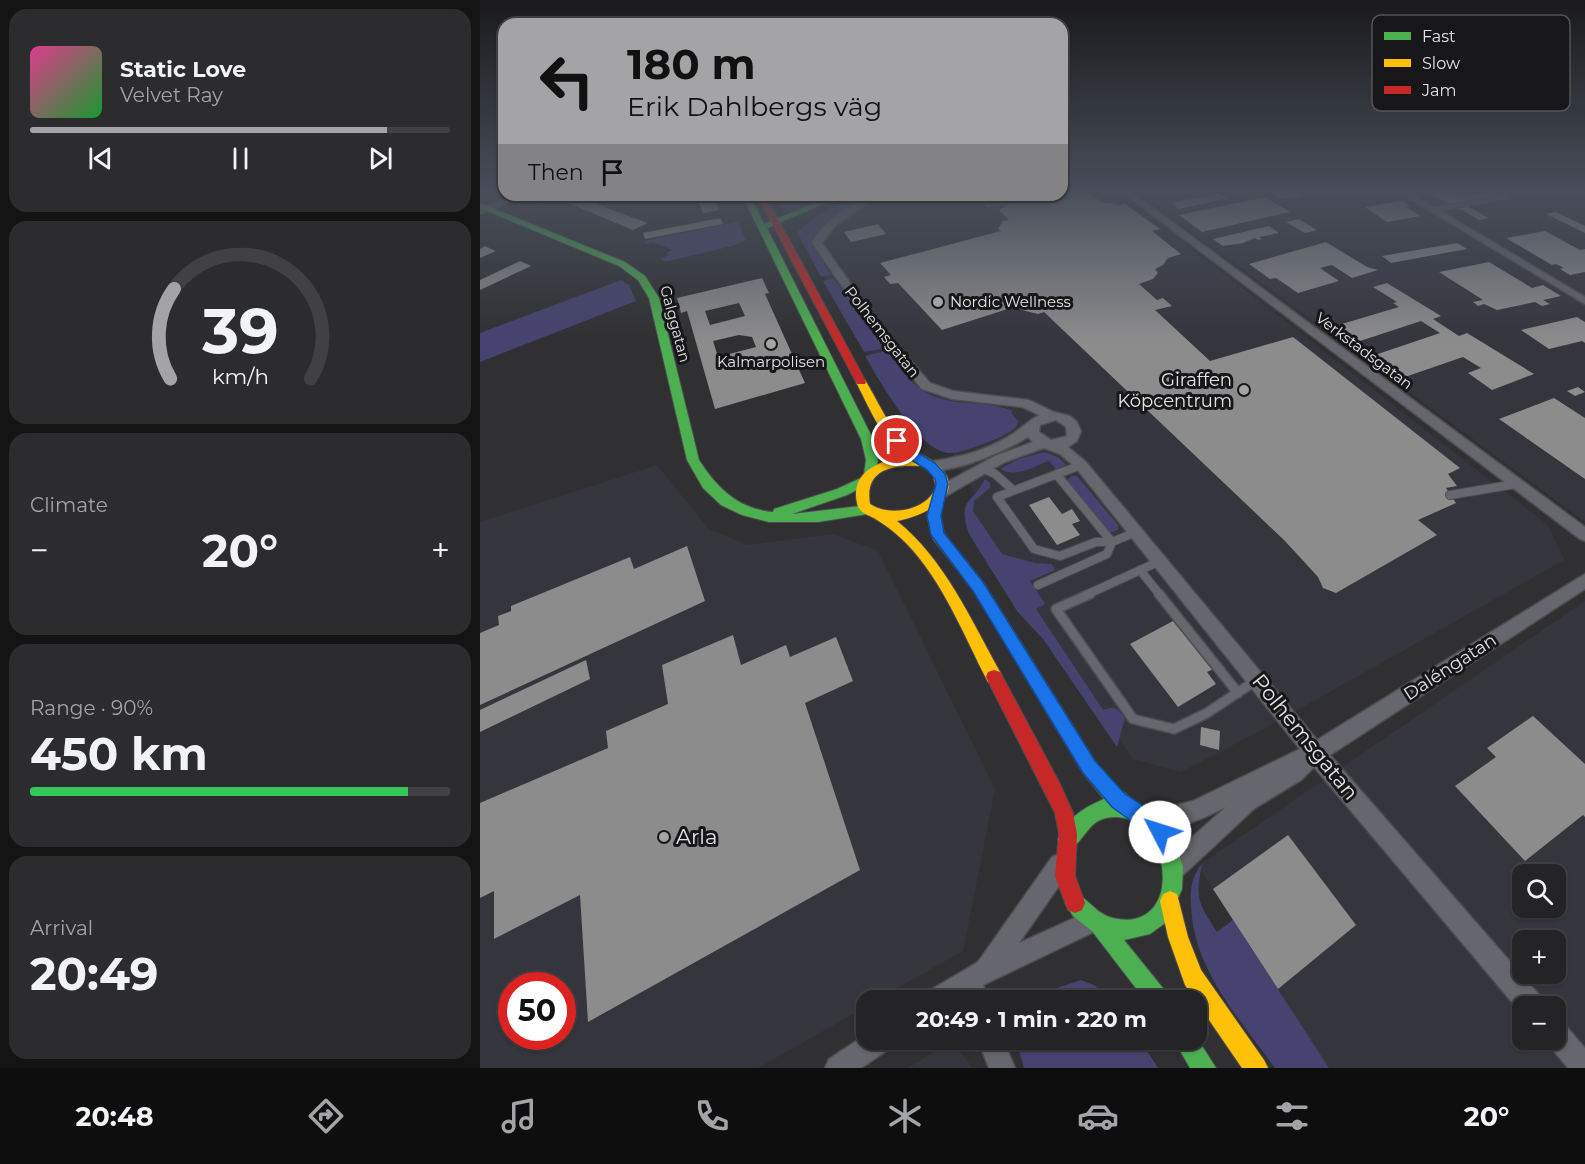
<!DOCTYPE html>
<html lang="en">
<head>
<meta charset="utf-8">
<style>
	:root { --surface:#242426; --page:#2c2c2e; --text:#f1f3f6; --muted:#a3a4a7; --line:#414143; --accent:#a4a4a7 }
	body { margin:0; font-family:Montserrat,sans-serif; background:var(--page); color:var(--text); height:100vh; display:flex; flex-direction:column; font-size:22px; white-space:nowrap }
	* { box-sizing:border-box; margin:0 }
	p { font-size:20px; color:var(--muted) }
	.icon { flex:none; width:33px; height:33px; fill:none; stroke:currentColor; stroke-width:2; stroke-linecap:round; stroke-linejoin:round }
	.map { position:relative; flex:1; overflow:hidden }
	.side { display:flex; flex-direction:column; gap:9px; padding:9px; background:#141415; width:480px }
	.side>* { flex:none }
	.banner { position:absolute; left:18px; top:18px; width:570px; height:183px; border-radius:18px; box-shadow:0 2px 4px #0004,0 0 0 2px var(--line); background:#a4a4a7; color:#111; overflow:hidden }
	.controls { position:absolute; left:1032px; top:864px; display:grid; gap:12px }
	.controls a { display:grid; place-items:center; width:54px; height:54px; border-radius:12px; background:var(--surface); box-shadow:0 2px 4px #0004,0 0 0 2px var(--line); font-size:30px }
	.speed { position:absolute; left:18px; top:972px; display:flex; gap:12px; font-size:30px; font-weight:700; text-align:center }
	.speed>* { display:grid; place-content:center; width:78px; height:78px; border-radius:50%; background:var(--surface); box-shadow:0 2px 4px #0004,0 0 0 2px var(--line); line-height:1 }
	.speed .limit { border:9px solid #d22; background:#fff; color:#111 }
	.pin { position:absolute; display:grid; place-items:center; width:51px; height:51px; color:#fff; margin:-26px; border:3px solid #fff; border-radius:50%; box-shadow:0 2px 6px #0007 }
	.me { position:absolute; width:66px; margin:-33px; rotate:310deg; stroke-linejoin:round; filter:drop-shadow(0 0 4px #0008) }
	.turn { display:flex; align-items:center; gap:21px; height:126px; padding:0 30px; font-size:27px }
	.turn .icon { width:78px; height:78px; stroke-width:2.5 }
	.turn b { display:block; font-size:42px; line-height:51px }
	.then { display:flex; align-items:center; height:57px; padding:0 30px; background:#0003; gap:12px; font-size:22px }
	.big { font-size:45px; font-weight:700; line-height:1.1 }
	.side .card { flex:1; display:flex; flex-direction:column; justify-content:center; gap:9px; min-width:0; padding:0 21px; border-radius:18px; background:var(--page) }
	.side .dial { align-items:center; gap:0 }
	.dial svg { height:156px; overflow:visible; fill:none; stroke:var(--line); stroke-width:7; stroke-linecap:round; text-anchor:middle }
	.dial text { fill:var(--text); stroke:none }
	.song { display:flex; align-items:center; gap:18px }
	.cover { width:72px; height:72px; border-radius:9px; background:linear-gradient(135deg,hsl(330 70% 55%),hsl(130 70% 35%)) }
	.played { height:6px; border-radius:3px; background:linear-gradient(90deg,var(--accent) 85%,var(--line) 85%) }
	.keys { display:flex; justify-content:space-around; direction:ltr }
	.heat { display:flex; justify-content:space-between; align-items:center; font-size:33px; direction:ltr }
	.charge { height:9px; border-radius:4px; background:linear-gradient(90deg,#34c759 90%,var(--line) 0) }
	.trip { position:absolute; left:376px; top:990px; width:351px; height:60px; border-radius:18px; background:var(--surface); box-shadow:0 2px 4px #0004,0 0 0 2px var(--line); font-weight:700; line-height:60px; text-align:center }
	.dock { display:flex; height:96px; justify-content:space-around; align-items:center; background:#0e0e0f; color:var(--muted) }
	.dock .icon { width:42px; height:42px }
	.dock .selected { color:var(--accent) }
	.dock b { font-size:27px; color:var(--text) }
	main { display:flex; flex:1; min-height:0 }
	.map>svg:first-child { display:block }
	.built { fill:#35353e; fill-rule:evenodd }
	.green { fill:#464370 }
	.building { fill:#8c8c8d; fill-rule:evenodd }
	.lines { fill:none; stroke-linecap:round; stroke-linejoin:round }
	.lane-far2-casing { stroke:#4d4d4f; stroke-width:6 }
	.lane-far1-casing { stroke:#4d4d4f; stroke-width:10 }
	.lane-casing { stroke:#4d4d4f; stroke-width:12 }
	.street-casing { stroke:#4d4d4f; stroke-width:3 }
	.fast-casing { stroke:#4d4d4f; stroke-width:2 }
	.slow-casing { stroke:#4d4d4f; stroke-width:2 }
	.jam-casing { stroke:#4d4d4f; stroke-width:2 }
	.lane-far2 { stroke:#66666e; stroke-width:4.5 }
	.lane-far1 { stroke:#66666e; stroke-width:8 }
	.lane { stroke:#66666e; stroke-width:9 }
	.street { fill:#66666e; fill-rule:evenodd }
	.fast { fill:#4caf50; fill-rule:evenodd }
	.slow { fill:#ffc107; fill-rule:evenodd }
	.jam { fill:#c62828; fill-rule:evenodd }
	.route { fill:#1a73e8; stroke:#114b97; stroke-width:1.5 }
	.poi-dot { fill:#a4a4a7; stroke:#171719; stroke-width:2 }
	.labels { text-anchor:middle; stroke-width:6; stroke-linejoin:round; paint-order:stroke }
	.far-poi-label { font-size:15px; fill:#e3e3e6; stroke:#171719; text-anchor:start }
	.far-street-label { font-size:15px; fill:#e3e3e6; stroke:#171719 }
	.poi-label { font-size:18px; fill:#e3e3e6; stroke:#171719; text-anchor:end }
	.street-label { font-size:18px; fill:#e3e3e6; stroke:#171719 }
	.near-street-label { font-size:21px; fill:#e3e3e6; stroke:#171719 }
	.near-poi-label { font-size:21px; fill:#e3e3e6; stroke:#171719; text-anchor:start }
	.key { fill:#171719; stroke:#545456; stroke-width:1.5 }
	.key-label { font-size:16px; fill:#e3e3e6 }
</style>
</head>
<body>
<main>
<section class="side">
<div class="card">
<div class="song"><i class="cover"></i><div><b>Static Love</b><p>Velvet Ray</p></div></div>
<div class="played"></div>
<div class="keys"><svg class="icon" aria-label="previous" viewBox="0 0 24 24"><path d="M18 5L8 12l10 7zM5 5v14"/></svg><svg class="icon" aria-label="pause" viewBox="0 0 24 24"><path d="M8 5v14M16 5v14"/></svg><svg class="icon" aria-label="next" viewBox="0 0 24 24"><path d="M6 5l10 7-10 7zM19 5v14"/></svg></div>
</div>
<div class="card dial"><svg viewBox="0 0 100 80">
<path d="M14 69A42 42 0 1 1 86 69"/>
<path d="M14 69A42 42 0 0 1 16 23" stroke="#a4a4a7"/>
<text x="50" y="56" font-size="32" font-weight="700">39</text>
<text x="50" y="72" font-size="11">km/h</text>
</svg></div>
<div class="card"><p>Climate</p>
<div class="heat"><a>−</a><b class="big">20°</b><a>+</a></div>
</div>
<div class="card"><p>Range · 90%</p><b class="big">450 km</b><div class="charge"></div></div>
<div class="card"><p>Arrival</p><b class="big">20:49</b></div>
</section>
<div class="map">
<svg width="1105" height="1068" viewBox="0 0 1105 1068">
	<rect width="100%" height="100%" fill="#303032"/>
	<g class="built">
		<polygon points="582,191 631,191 756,283 1068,525 1084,560 784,729 701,772 653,759 569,638 488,510 496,496 470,448 392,362 341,271 325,228 336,217 380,195 582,195"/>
		<polygon points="657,191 1105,191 1105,522"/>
		<path d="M177 465 229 529 267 545 354 534 398 551 515 789 483 951 396 1000H387V1006L278 1068H0V522ZM32 986H82V1036H32Z"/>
		<path d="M1105 601V1068H847L718 866ZM1042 874H1076V908H1042ZM1042 940H1076V974H1042ZM1042 1006H1076V1040H1042Z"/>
		<polygon points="459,1048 480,1052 493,1068 428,1068"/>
	</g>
	<g class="green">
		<polygon points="295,195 352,195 310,213 300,206"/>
		<polygon points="367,201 376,203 338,231 332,240 335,249 351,275 341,277 317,232 337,216"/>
		<polygon points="258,222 266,240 252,246 185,262 180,259 189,255 186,253 192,250 173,242 167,244 163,241"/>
		<polygon points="353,278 407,348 384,352 343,281"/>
		<polygon points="141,280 149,285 156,301 0,362 0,333"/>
		<path d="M409 350C418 363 428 381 442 390 468 408 504 399 533 411L531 413 538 421 537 426C527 436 513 440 500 445 490 448 479 454 468 453 437 449 400 381 385 356Z"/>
		<path d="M564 452 578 457 586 465 576 469 569 461C553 467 536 478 520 469L539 459Z"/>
		<polygon points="592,476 597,476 638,525 638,530 630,533 587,480"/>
		<path d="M505 479 510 483V488L494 501 493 511 522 554 555 563 572 564 575 570 550 581 565 604 556 609 623 710C635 706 637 708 645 718L637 747 563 639 537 611 489 534C477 497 492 505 505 479Z"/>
		<path d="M722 864C715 900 718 902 737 932L753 920 849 1068H795C759 1018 712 968 711 903 710 889 712 875 722 864Z"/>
		<polygon points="601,980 614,985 632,1000 556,1000 568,991"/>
		<polygon points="536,1040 660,1040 678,1068 544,1068"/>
	</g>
	<g class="building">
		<polygon points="596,191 610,194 623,203 635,203 638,206 645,204 680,229 672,231 701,254 688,258 683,265 675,269 678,273 673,279 659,284 677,300 683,298 692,306 675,310 730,361 813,337 980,468 968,474 977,486 966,488 976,503 938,520 957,535 856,593 843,588 838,577 805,541 564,312 558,314 542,310 537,306 462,330 418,283 410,284 404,277 411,275 400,263 521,231 518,229 523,221 529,220 519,210 525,207 523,205"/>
		<polygon points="790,191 814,191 821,196 801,199"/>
		<polygon points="946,191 971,191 979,196 1008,191 1017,196 969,204"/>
		<polygon points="739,193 748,198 699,209 691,203"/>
		<polygon points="65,195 82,195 59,204 50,201"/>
		<polygon points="216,195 232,195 239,210 223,213"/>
		<polygon points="102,197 135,211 168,223 153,230 88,203"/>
		<polygon points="785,197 810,212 722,232 699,215"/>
		<polygon points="922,201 931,207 926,207 941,216 907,222 885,207"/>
		<polygon points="988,207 1009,218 999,220 982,210 974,209"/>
		<polygon points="1076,212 1105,226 1105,233 1066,214"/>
		<polygon points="235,219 241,219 243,224 165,239 163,233"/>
		<polygon points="819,219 837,230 825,233 806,222"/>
		<polygon points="398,224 406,234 371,242 364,232"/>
		<polygon points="789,226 799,233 779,237 782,239 778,240 775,238 763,243 743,246 733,239"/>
		<polygon points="1065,231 1100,250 1105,249 1105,272 1090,275 1080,269 1084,268 1076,264 1072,265 1026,238"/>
		<polygon points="846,242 887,267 898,270 872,278 852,265 840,268 859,281 818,293 796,278 790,279 769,264"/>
		<polygon points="977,243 987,249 911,263 902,256"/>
		<polygon points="5,246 16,251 0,258 0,249"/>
		<polygon points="40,261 51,266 0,290 0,280"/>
		<polygon points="1009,262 1052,288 1063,285 1081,296 1063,300 1070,304 1062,306 1055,302 1017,310 1004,304 998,306 993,302 1003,300 959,272"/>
		<path d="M282 278 289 293 285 294 325 383 235 409 207 311 201 313 197 298ZM259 303 265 316 230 325 225 311ZM259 335 272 337 276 347 238 357 233 341Z"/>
		<polygon points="907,283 961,316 953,319 979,336 987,333 1054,374 1012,390 988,373 1001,368 983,357 925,377 895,355 960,333 941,321 877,342 855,326 919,307 913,303 917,302 893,287"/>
		<polygon points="1097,317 1105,322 1105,343 1102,341 1069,349 1041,330"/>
		<polygon points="1098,387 1105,392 1095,396 1087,391"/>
		<polygon points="1074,398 1105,418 1105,479 1019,419"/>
		<polygon points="569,497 582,514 592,509 600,521 592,524 600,535 577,545 549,505"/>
		<polygon points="207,546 225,601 0,705 0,633 19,625 18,616 31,611 31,606 150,557 154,569"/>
		<polygon points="693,621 733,669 727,672 736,684 698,707 650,644"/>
		<polygon points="253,635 261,665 306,645 310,657 356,637 373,681 325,703 380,870 108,1022 100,895 14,939 14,891 0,898 0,803 128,748 126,731 188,704 182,665"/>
		<polygon points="106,660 110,679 0,732 0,710"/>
		<polygon points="1053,716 1105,764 1105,817 1103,815 1045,861 975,786 1016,757 1007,748"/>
		<polygon points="721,727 740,731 739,750 720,745"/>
		<polygon points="808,835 876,925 798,989 733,889"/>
	</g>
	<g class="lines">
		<g class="lane-far2-casing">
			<g id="lane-far2">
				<polyline points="980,191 989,191"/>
				<polyline points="504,201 508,205 546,197 543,195"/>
				<polyline points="952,210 1027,197 1017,191"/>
			</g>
		</g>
		<g class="lane-far1-casing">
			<g id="lane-far1">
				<polyline points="601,465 517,497 554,549 580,556 616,542 632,542 656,532"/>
				<polyline points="502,468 515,474 533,490"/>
				<polyline points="970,495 1036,484"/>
				<polyline points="660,570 680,595"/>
				<polyline points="558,585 627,554 632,542 577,475"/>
				<polyline points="606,595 680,561"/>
			</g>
		</g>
		<g class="lane-casing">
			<g id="lane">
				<polyline points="610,594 576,609 653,719 694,729 727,713 778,679"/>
				<polyline points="679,594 758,693"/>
			</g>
		</g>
		<g class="street-casing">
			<g id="street">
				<polygon points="641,191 650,191 1105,527 1105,541 1100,539"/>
				<polygon points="917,191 927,191 1105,297 1105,304"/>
				<polygon points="35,195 47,195 0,214 0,208"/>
				<path d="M389 195H399L356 225 342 243 399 324 450 383 473 391 549 400 574 412 590 416 597 422 601 431 597 441 588 447 606 462 837 740 1105 574V589L850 755 1061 997 1064 1006H1042V1014L834 767 821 780 775 808 702 876 694 879 686 876 683 868 686 860 746 807C719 821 685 836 656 823L653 816 656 809 663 806H692L713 801 820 749 596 468 580 454 564 448 525 462 466 496H456L454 492 456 488 515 456 553 442 548 437C528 450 470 476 446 469L444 466 446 463C455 460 465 460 475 457 492 454 509 447 524 439 538 432 546 422 559 415L542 407 472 399 442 389 391 328 332 243C343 220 369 208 389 195ZM576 420 586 427 587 436 571 440 559 432 560 425Z"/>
				<polygon points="580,854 588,857 591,865 588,873 539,943 612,910 620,913 623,921 620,929 503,985 509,1000 485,1000 484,998 479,1000 446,1000 449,991 498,962 572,857"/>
				<polygon points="1076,1021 1085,1025 1105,1048 1105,1068 1088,1068 1067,1043 1066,1040 1076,1040"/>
				<polygon points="387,1034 387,1040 412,1040 409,1049 381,1068 345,1068 349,1059"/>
				<polygon points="498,1040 523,1040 535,1068 509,1068"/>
			</g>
		</g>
		<g class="fast-casing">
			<g id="fast">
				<polygon points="262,195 270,195 284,224 355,195 365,195 287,228 393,439 398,460 394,477 390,478 384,474 386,460 381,439"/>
				<path d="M0 203 145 262 165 276 179 298 219 460C237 488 258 509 293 512L294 509 357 489 383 477 389 482 387 485 367 495 312 514 389 505 396 510 394 513 338 522H289L262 515 241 505 223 488 207 460 169 298 158 280 139 266 0 208Z"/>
				<path d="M458 492 464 497 461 516 464 533 503 582 615 761 632 783 683 823 694 840 703 867 702 889 688 921 670 934 644 940 686 992 689 1000H665L612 931 593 916 585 903 588 896 595 893C609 899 616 914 633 918 709 936 691 804 626 818 607 822 604 843 588 850L581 847 578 840C587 818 603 808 624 799L603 773 493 590 453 539 447 516 452 497Z"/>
				<polygon points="717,1038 736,1068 710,1068 694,1040 717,1040"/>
			</g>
		</g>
		<g class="slow-casing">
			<g id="slow">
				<path d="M381 379 385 380C398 401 407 424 425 443 434 453 449 456 459 466 490 496 440 517 417 521 465 560 490 618 520 672L522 677 520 682 514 684 508 682C484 636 463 581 426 543 418 535 407 526 397 520 390 515 379 514 377 503 370 472 400 459 426 458 402 440 389 407 376 382ZM442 466 453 475 456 487C447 511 409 517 390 504 384 468 414 465 442 466Z"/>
				<polygon points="690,891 697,894 708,937 721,970 784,1060 788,1068 762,1068 705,985 688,937 680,901 683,894"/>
			</g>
		</g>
		<g class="jam-casing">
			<g id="jam">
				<polygon points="277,195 285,195 386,382 385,384 377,384 376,382"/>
				<polygon points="514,670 520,672 579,782 593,813 597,834 595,876 605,903 602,910 595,913 588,910 575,876 579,834 575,813 506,677 508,672"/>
			</g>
		</g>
		<use href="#lane-far2" class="lane-far2"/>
		<use href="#lane-far1" class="lane-far1"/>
		<use href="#lane" class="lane"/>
		<use href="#street" class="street"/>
		<use href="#fast" class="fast"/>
		<use href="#slow" class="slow"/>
		<use href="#jam" class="jam"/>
	</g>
	<linearGradient id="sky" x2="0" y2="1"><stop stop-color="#1a1a1c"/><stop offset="0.56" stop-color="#484e5a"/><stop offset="1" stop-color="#484e5a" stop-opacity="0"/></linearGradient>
	<rect width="1105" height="341" fill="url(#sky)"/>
	<polygon class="route" points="417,437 422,438 432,449 455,463 465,474 468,484 461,516 464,533 503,582 615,761 645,794 679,816 690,832 687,839 680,842 632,807 603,773 493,591 451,535 447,516 456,484 455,479 446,469 423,455 411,441"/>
	<g class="poi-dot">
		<circle cx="458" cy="302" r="6"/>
		<circle cx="291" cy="344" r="6"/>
		<circle cx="764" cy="390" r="6"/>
		<circle cx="184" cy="837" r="6"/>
	</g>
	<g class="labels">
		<g class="far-poi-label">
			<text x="470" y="307">Nordic Wellness</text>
			<text x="291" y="367" text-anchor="middle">Kalmarpolisen</text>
		</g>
		<g class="far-street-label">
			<text transform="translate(195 324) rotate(75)" y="5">Galggatan</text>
			<text transform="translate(402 332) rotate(52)" y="5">Polhemsgatan</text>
			<text transform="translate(884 351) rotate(37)" y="5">Verkstadsgatan</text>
		</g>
		<g class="poi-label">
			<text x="752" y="386">Giraffen<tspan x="752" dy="21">Köpcentrum</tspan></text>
		</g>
		<g class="street-label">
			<text transform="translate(970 667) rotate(-33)" y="6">Daléngatan</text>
		</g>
		<g class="near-street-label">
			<text transform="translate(825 737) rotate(51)" y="7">Polhemsgatan</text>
		</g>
		<g class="near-poi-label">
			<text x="196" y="844">Arla</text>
		</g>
	</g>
	<rect x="892" y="15" width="198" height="96" rx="9" class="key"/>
	<rect x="904" y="32" width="27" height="8" fill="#4caf50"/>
	<rect x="904" y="59" width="27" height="8" fill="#ffc107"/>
	<rect x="904" y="86" width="27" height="8" fill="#c62828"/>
	<g class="key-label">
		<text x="942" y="42">Fast</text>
		<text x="942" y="69">Slow</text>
		<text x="942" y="96">Jam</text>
	</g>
</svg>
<div class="controls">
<a><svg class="icon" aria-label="search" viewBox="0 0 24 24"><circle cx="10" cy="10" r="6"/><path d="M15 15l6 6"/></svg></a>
<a>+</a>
<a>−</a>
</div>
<div class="speed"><div class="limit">50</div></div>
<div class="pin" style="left:417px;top:441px;background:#d93025"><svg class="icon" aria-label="arrive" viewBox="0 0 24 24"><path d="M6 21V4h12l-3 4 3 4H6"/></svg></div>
<svg class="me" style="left:680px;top:832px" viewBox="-20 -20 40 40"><circle r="19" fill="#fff"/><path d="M0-13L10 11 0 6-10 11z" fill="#1a73e8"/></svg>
<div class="trip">20:49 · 1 min · 220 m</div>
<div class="banner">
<div class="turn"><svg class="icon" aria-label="left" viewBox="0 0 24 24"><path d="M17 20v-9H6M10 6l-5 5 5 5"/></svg><div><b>180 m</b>Erik Dahlbergs väg</div></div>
<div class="then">Then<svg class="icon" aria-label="arrive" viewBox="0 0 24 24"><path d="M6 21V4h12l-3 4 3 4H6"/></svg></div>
</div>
</div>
</main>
<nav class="dock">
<b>20:48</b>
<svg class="icon selected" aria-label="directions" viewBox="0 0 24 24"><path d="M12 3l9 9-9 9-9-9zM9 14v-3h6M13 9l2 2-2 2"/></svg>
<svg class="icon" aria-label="music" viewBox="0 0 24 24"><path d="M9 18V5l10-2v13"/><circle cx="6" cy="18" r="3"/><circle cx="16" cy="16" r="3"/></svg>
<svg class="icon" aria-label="phone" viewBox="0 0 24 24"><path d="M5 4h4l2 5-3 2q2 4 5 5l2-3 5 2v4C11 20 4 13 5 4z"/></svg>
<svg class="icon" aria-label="climate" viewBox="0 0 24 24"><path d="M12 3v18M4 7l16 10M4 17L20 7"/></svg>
<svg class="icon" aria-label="car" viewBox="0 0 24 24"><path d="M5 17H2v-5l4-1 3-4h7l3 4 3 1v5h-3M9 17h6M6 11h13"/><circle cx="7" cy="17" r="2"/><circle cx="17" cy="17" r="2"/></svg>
<svg class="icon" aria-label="filters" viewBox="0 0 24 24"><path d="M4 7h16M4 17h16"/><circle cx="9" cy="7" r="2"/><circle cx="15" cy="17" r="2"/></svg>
<b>20°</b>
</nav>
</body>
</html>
